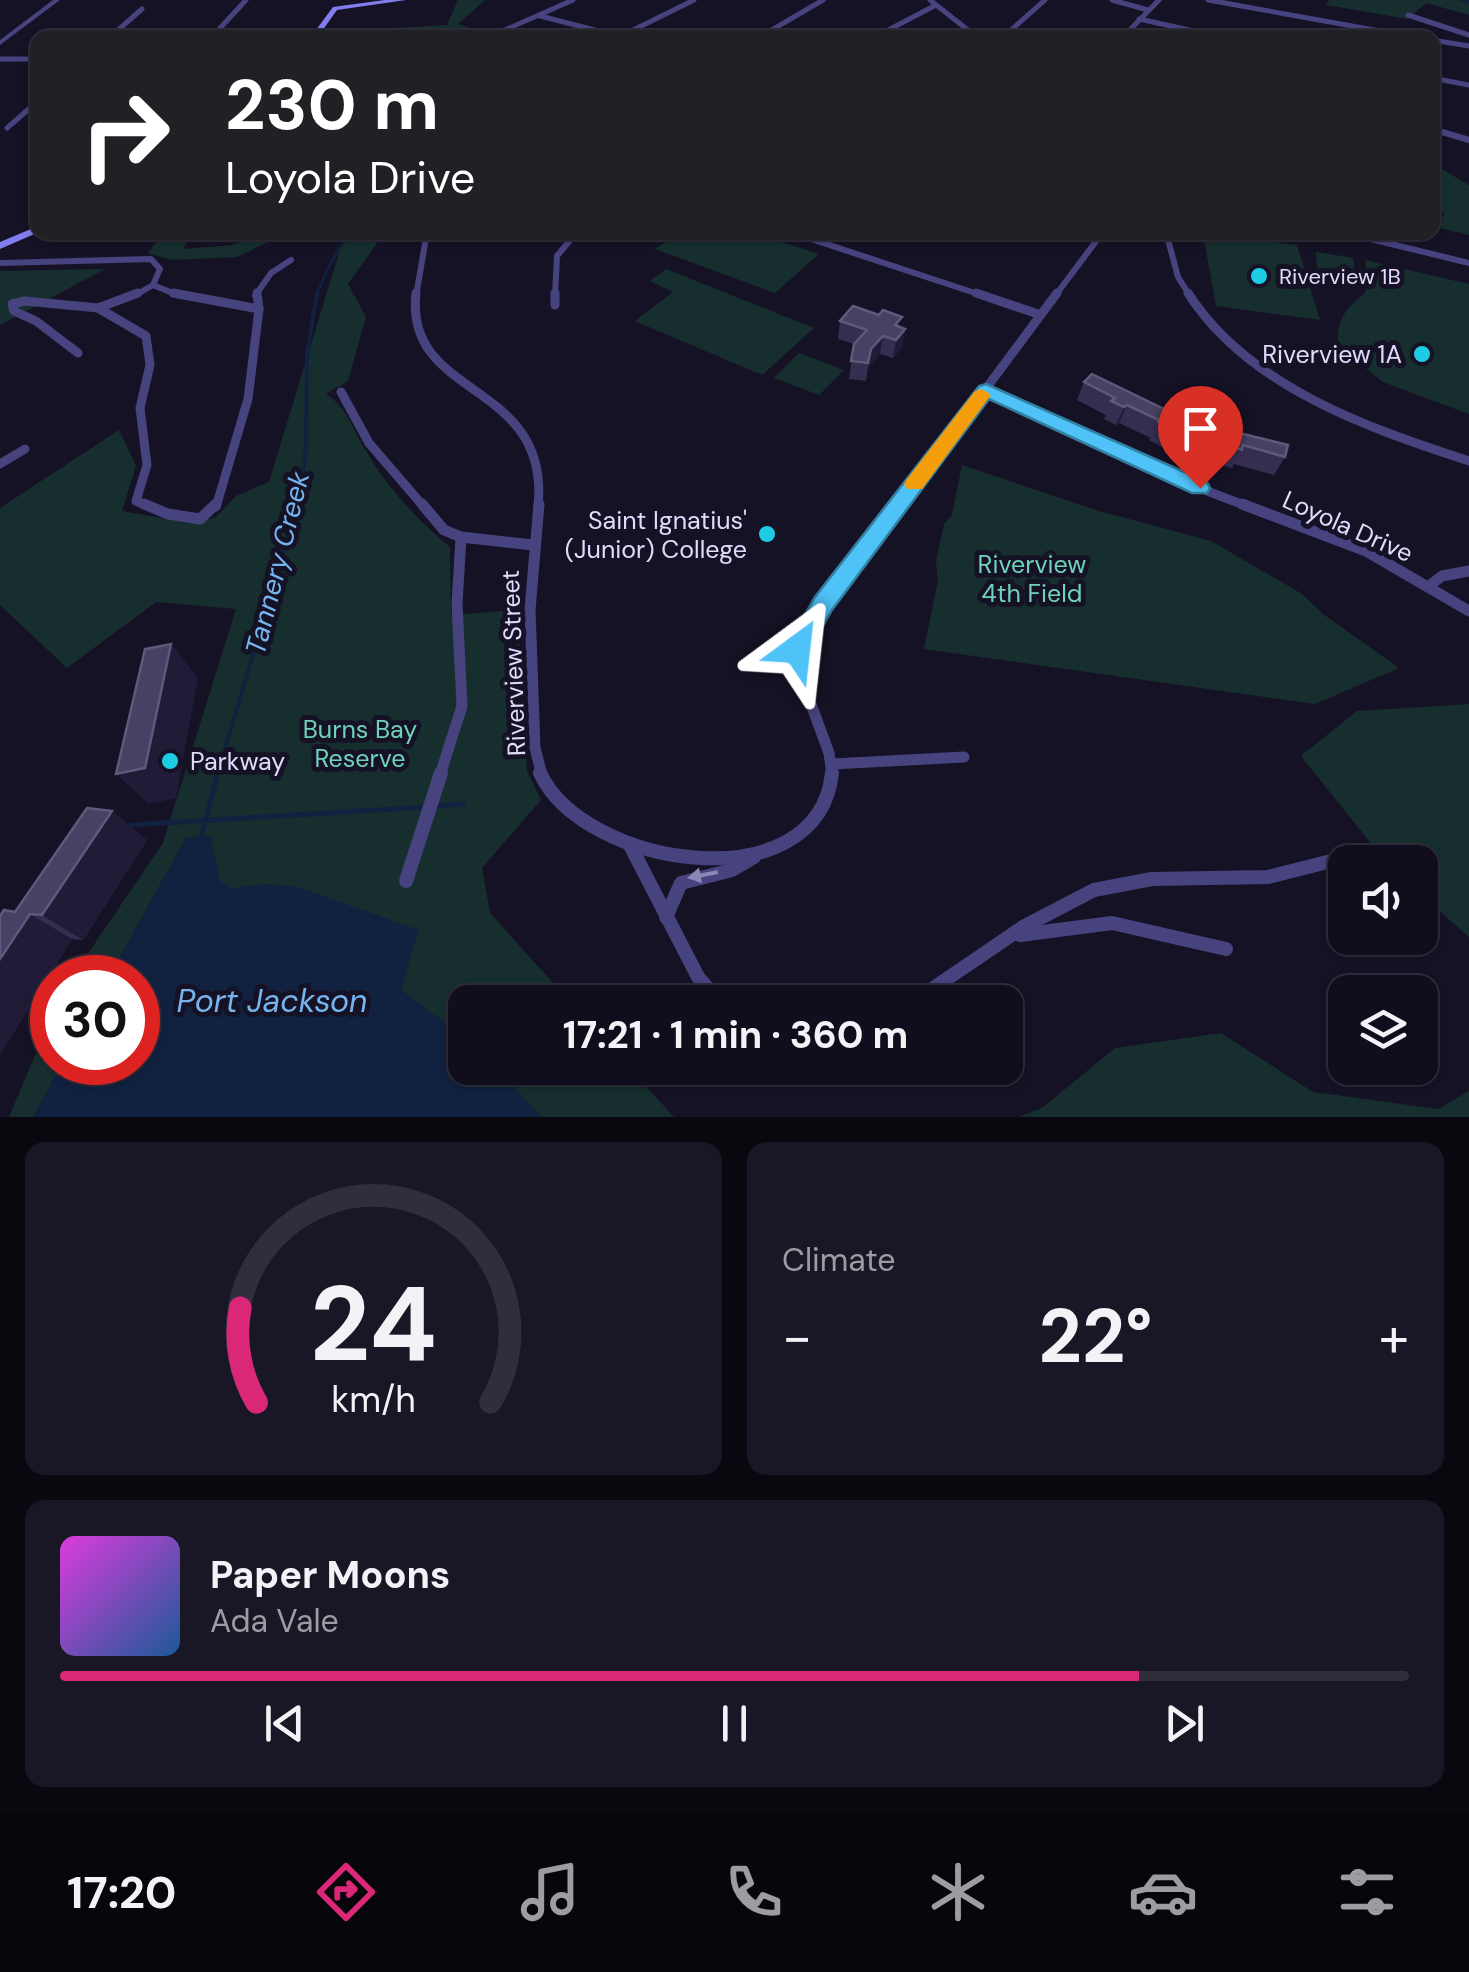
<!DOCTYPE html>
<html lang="en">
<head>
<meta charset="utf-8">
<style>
	:root { --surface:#100e1c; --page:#191725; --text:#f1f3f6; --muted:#9c9ca3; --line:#302e3b; --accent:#db2777 }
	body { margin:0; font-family:"DM Sans",sans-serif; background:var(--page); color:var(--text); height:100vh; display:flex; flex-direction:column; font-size:38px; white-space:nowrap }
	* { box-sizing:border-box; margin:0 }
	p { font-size:32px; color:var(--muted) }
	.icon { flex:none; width:55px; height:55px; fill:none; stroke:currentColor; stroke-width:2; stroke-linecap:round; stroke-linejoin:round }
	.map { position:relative; height:1117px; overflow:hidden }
	.details { display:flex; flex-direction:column; gap:25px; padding:25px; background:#09080f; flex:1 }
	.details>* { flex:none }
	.hud { position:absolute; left:30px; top:30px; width:1410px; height:210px; border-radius:20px; box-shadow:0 2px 8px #0004,0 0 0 2px var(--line); background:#202124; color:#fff; overflow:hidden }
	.buttons { position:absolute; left:1328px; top:845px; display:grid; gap:20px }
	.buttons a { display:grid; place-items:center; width:110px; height:110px; border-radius:20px; background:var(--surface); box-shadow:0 2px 8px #0004,0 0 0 2px var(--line); font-size:50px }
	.speed { position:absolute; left:30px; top:955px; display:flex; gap:20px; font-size:50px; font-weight:700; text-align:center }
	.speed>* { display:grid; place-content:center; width:130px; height:130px; border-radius:50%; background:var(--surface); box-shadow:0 2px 8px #0004,0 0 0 2px var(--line); line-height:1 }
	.speed .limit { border:15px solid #d22; background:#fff; color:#111 }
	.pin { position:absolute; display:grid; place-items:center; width:85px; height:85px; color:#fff; margin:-102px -42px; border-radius:50% 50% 50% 0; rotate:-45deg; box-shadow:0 0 10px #0007 }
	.pin .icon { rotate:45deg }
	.me { position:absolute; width:110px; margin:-55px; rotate:30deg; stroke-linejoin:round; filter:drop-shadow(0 0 8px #0008) }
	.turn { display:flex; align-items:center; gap:35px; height:210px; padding:0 30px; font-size:45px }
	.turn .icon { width:130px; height:130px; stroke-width:2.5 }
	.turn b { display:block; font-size:70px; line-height:85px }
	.big { font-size:75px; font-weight:700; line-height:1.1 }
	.details .tile { flex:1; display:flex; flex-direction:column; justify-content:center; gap:15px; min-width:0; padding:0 35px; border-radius:20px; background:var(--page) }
	.details .dial { align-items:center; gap:0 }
	.dial svg { height:260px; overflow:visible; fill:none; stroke:var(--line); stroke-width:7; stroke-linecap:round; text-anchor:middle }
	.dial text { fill:var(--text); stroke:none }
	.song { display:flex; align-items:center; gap:30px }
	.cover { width:120px; height:120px; border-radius:15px; background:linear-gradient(135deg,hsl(300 70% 55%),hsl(210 70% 35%)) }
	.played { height:10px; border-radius:5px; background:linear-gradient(90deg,var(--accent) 80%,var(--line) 80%) }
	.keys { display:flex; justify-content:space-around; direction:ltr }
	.heat { display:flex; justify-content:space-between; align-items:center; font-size:55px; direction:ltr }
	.details .tiles { flex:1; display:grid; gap:25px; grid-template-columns:1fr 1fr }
	.tile:last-child { grid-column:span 2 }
	.trip { position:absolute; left:448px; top:985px; width:575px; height:100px; border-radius:20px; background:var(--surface); box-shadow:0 2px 8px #0004,0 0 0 2px var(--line); font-weight:700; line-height:100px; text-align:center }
	.tab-bar { display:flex; height:160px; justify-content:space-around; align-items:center; background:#06060b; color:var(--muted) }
	.tab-bar .icon { width:70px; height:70px }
	.tab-bar .current { color:var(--accent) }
	.tab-bar b { font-size:45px; color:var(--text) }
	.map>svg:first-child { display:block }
	.green { fill:#162f2e }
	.water { fill:#112140 }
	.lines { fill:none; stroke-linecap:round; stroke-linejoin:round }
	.stream-far2 { stroke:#112140; stroke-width:2.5 }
	.stream-far1 { stroke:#112140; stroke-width:4 }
	.stream { stroke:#112140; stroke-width:5 }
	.minor-far4 { stroke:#47437f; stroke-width:5 }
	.minor-far3 { stroke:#47437f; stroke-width:6 }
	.minor-far2 { stroke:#47437f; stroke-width:9 }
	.minor-far1 { stroke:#47437f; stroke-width:11 }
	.minor { stroke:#47437f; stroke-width:14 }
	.tertiary { fill:#47437f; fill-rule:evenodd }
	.secondary { fill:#837eef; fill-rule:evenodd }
	.wall { fill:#362e51 }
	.shaded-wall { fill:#211b38 }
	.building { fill:#484163; stroke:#60597b; stroke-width:2.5 }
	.oneway { fill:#8c87b7 }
	.route { fill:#4fc3f7; stroke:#337fa1; stroke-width:2.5 }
	.slow { fill:#f59e0b }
	.poi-dot { fill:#1ecbe4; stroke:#161226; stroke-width:4 }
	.labels { text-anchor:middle; stroke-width:10; stroke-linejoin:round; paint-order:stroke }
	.far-poi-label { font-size:22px; fill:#e0dbfb; stroke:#161226; text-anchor:start }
	.poi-label { font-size:25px; fill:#e0dbfb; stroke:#161226; text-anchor:end }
	.street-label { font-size:25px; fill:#e0dbfb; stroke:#161226 }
	.park-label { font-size:25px; fill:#6fd3bc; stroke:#161226 }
	.water-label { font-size:28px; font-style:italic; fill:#76b4ee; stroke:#161226 }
	.near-water-label { font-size:32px; font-style:italic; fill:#76b4ee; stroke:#161226 }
</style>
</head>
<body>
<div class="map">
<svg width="1469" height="1117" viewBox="0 0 1469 1117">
	<rect width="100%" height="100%" fill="#161226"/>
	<g class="green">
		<polygon points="458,0 485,0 458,24 487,33 487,37 368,38 373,29 447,25"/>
		<polygon points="1329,0 1469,0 1469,15 1426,3 1408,19 1326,5"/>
		<polygon points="1433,164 1469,185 1469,235 1440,228 1444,213 1433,205"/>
		<polygon points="164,232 192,233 183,249 233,245 256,233 287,233 237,257 172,260 148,253"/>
		<path d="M345 233H384L348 284 366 317 348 381 326 394C349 409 352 429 366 451 387 487 418 521 450 547L451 615 518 610 527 771 541 800 482 868 490 913 570 1002H465V1037L245 888H231L220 882 210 836 186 838 109 977H72L163 843 236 609 156 602 67 668 0 605V508L119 430 136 466 122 511 188 523 215 518 236 496 269 482Z"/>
		<polygon points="754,233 819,254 775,293 655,249 678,233"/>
		<polygon points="1203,234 1297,245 1320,320 1216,306"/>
		<polygon points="1316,252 1353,258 1356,285 1318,278"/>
		<path d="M1366 260 1469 284V414L1383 382 1338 345C1337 318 1346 308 1366 292Z"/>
		<polygon points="105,269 0,325 0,271"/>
		<polygon points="666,269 814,328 762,375 635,321 673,292 650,281"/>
		<polygon points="799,353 844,370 819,395 774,378"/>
		<polygon points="962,465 1099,511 1211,541 1302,594 1323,614 1399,668 1315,704 924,649 938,580 936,561 944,524 952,515"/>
		<polygon points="1469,704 1469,937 1420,894 1420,862 1386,862 1301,756 1357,711"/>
		<polygon points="52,1016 52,1062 63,1063 33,1117 9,1117"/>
		<polygon points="1221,1033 1313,1092 1438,1109 1469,1091 1469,1117 1018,1117 1042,1108 1115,1048"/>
		<polygon points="495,1068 629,1068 674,1117 541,1117"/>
	</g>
	<polygon class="water" points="210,836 220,881 231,888 268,884 298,887 419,930 401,990 465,1037 465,1068 495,1068 541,1117 33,1117 63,1063 138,1062 138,978 109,977 186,838"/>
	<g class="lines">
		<g class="stream-far2">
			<polyline points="1460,0 1469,2"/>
			<polyline points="316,296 330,264 350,232"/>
		</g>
		<polyline class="stream-far1" points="217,775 300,498 306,448 307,354 317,293"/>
		<g class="stream">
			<polyline points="435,806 463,804"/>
			<polyline points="131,825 426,807"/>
			<polyline points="201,837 218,773"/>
		</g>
		<g class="minor-far4">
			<polyline points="930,0 978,38"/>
			<polyline points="1112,0 1148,10"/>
			<polyline points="1208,0 1419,38"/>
			<polyline points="1408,15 1469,35"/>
			<polyline points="540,16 626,38"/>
			<polyline points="1139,19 1226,38"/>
			<polyline points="489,37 573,0"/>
			<polyline points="619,37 694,0"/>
			<polyline points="109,38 142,9"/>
			<polyline points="211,38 246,0"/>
			<polyline points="758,38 823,0"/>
			<polyline points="873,38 936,5"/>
			<polyline points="1002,38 1045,0"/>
			<polyline points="1122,38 1159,0"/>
			<polyline points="1432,40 1469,46"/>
			<polyline points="0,59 38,59"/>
			<polyline points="1432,78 1469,85"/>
			<polyline points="7,128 38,101"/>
			<polyline points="1432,129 1438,131"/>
		</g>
		<g class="minor-far3">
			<polyline points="1432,129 1469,140"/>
			<polyline points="790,232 984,296"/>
			<polyline points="1166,232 1178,277 1190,296"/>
			<polyline points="1342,232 1469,263"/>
			<polyline points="0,263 151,259 160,269 153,285 180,296"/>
			<polyline points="134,296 153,285"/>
			<polyline points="255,296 271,273 291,260"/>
			<polyline points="416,296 427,232"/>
			<polyline points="555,296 557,256 577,232"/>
			<polyline points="1055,296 1103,232"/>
		</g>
		<g class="minor-far2">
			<polyline points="173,293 259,309"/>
			<path d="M416 293C404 401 551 378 538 507"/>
			<polyline points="555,293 555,305"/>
			<polyline points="976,293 1041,315"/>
			<path d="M1188 293C1248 387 1368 428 1469 461"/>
			<polyline points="98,308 138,293"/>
			<polyline points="78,353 36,321 14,311 12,304 25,301 98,308 146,336 150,365 140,408 147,465 136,501 150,507"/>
			<polyline points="986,390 1173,478 1249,507"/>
			<polyline points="341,392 369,443 424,507"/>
			<polyline points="0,464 25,449"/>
			<polyline points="216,507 248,399 259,309 257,293"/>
			<polyline points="898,507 1057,293"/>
		</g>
		<g class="minor-far1">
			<polyline points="144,504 168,514 200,519 216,504"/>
			<polyline points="422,504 444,530 461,537 533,545"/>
			<polyline points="539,504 530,610 535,748 542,775"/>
			<polyline points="1242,504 1366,551 1469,611"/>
			<polyline points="1429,586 1442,576 1469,571"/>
			<polyline points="832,764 964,757"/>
			<polyline points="440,775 462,706 457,604 461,537"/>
			<polyline points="832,775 829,753 801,677 800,639 900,504"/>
		</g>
		<g class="minor">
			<path d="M540 773C584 868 818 904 832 773"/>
			<polyline points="630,845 698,977 720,1002"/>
			<polyline points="406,881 441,773"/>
			<polyline points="666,917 681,883 732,870 754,857"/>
			<polyline points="1020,935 1112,923 1226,949"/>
			<polyline points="913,1002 1023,927 1094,890 1152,879 1268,877 1371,851"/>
		</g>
		<polygon class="tertiary" points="53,0 60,0 0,45 0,40"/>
		<g class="secondary">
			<polygon points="385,0 406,0 337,10 317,38 310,38 333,7"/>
			<polygon points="38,226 39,232 0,249 0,242"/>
		</g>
	</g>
	<g class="wall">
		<polygon points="840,321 905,329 902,347 893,358 880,354 868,367 866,381 849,379 854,344 838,339"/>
		<polygon points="1084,382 1164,409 1285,457 1274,475 1234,464 1232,468 1215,463 1216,460 1166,449 1149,440 1151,438 1119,423 1116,425 1104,419 1106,415 1077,400"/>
		<polygon points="147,840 83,940 72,939 0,1054 0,916 15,912"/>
	</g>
	<g class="shaded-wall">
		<polygon points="905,329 902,347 893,358 896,340"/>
		<polygon points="883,336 880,354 868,367 866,381 871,349"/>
		<polygon points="1127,405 1119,423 1116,425 1124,407"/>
		<polygon points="171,644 198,678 176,798 149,804 116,774"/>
		<polygon points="112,811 147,840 83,940 42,915"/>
		<polygon points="30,914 72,939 0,1054 0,959"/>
	</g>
	<g class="building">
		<polygon points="853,306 879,315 883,310 902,317 895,325 905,329 896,340 883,336 871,349 868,363 851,361 854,344 867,330 840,321"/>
		<polygon points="1092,374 1164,409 1168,404 1200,416 1199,423 1288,445 1285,457 1243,445 1242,450 1225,445 1226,442 1175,431 1158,422 1159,420 1127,405 1124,407 1111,401 1115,398 1084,382"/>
		<polygon points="171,644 145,768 116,774 145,649"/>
		<polygon points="87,808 112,811 42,915 30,914 0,959 0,916 4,910 15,912"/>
	</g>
	<defs><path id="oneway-solid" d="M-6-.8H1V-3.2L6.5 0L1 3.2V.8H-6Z" transform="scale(2.5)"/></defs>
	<use class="oneway" href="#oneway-solid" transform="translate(703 875) rotate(169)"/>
	<polygon class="route" points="986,384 1207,482 1210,488 1207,493 1192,493 989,399 832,610 806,656 788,656 785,649 815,597 979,386"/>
	<polygon class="slow" points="982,389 991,395 922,489 907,489 904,484 907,479 975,391"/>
	<g class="poi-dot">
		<circle cx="1259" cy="276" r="10"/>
		<circle cx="1422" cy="354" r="10"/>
		<circle cx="767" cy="534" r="10"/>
		<circle cx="170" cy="761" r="10"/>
	</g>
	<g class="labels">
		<g class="far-poi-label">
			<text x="1279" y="284">Riverview 1B</text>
		</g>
		<g class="poi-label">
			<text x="1402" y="363">Riverview 1A</text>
			<text x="747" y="529">Saint Ignatius'<tspan x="747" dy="29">(Junior) College</tspan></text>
			<text x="190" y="770" text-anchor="start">Parkway</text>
		</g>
		<g class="street-label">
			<text transform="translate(1348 526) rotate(24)" y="9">Loyola Drive</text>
			<text transform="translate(513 663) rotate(-92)" y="9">Riverview Street</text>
		</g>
		<g class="park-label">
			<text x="1032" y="573">Riverview<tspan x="1032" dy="29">4th Field</tspan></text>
			<text x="360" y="738">Burns Bay<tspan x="360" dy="29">Reserve</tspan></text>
		</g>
		<g class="water-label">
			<text transform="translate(277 563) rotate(-76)" y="10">Tannery Creek</text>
		</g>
		<g class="near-water-label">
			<text x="272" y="1012">Port Jackson</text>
		</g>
	</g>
</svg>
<div class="buttons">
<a><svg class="icon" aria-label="sound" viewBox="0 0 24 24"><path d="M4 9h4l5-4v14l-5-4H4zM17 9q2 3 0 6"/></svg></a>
<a><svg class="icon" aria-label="layers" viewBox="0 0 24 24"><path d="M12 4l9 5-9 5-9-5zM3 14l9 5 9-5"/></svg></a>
</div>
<div class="speed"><div class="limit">30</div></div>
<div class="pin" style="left:1200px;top:488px;background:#d93025"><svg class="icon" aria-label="arrive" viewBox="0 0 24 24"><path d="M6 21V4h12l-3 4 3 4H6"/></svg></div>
<svg class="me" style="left:797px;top:649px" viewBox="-20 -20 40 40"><path d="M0-17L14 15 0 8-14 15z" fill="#4fc3f7" stroke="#fff" stroke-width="4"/></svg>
<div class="trip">17:21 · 1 min · 360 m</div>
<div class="hud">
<div class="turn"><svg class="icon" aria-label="right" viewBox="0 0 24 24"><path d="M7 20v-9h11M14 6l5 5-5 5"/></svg><div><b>230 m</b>Loyola Drive</div></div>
</div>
</div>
<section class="details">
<div class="tiles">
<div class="tile dial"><svg viewBox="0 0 100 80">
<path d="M14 69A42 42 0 1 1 86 69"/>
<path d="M14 69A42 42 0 0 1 9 40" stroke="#db2777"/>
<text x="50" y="56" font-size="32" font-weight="700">24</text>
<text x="50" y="72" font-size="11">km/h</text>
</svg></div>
<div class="tile"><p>Climate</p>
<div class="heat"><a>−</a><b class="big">22°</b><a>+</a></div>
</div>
<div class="tile">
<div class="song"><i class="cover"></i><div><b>Paper Moons</b><p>Ada Vale</p></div></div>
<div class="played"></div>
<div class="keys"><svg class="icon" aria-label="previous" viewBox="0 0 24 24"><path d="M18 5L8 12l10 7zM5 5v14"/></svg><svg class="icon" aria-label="pause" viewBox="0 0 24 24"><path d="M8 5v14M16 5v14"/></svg><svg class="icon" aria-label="next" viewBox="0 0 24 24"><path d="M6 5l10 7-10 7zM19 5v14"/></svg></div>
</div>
</div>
</section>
<nav class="tab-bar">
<b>17:20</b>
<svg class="icon current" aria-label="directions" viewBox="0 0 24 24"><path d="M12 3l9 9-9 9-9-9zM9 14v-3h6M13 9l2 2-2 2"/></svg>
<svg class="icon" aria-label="music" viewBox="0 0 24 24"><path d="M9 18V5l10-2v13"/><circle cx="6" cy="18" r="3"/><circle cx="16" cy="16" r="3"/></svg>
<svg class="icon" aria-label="phone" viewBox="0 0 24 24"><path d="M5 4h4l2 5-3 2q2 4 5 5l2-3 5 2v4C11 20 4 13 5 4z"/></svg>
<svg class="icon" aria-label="climate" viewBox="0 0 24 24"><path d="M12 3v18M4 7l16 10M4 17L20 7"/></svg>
<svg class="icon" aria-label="car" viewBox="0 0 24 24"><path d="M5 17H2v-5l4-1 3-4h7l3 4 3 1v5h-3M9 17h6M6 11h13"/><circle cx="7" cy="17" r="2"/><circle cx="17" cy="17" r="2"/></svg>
<svg class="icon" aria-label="filters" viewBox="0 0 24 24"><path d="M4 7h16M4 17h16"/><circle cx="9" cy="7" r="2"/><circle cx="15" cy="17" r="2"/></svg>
</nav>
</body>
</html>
